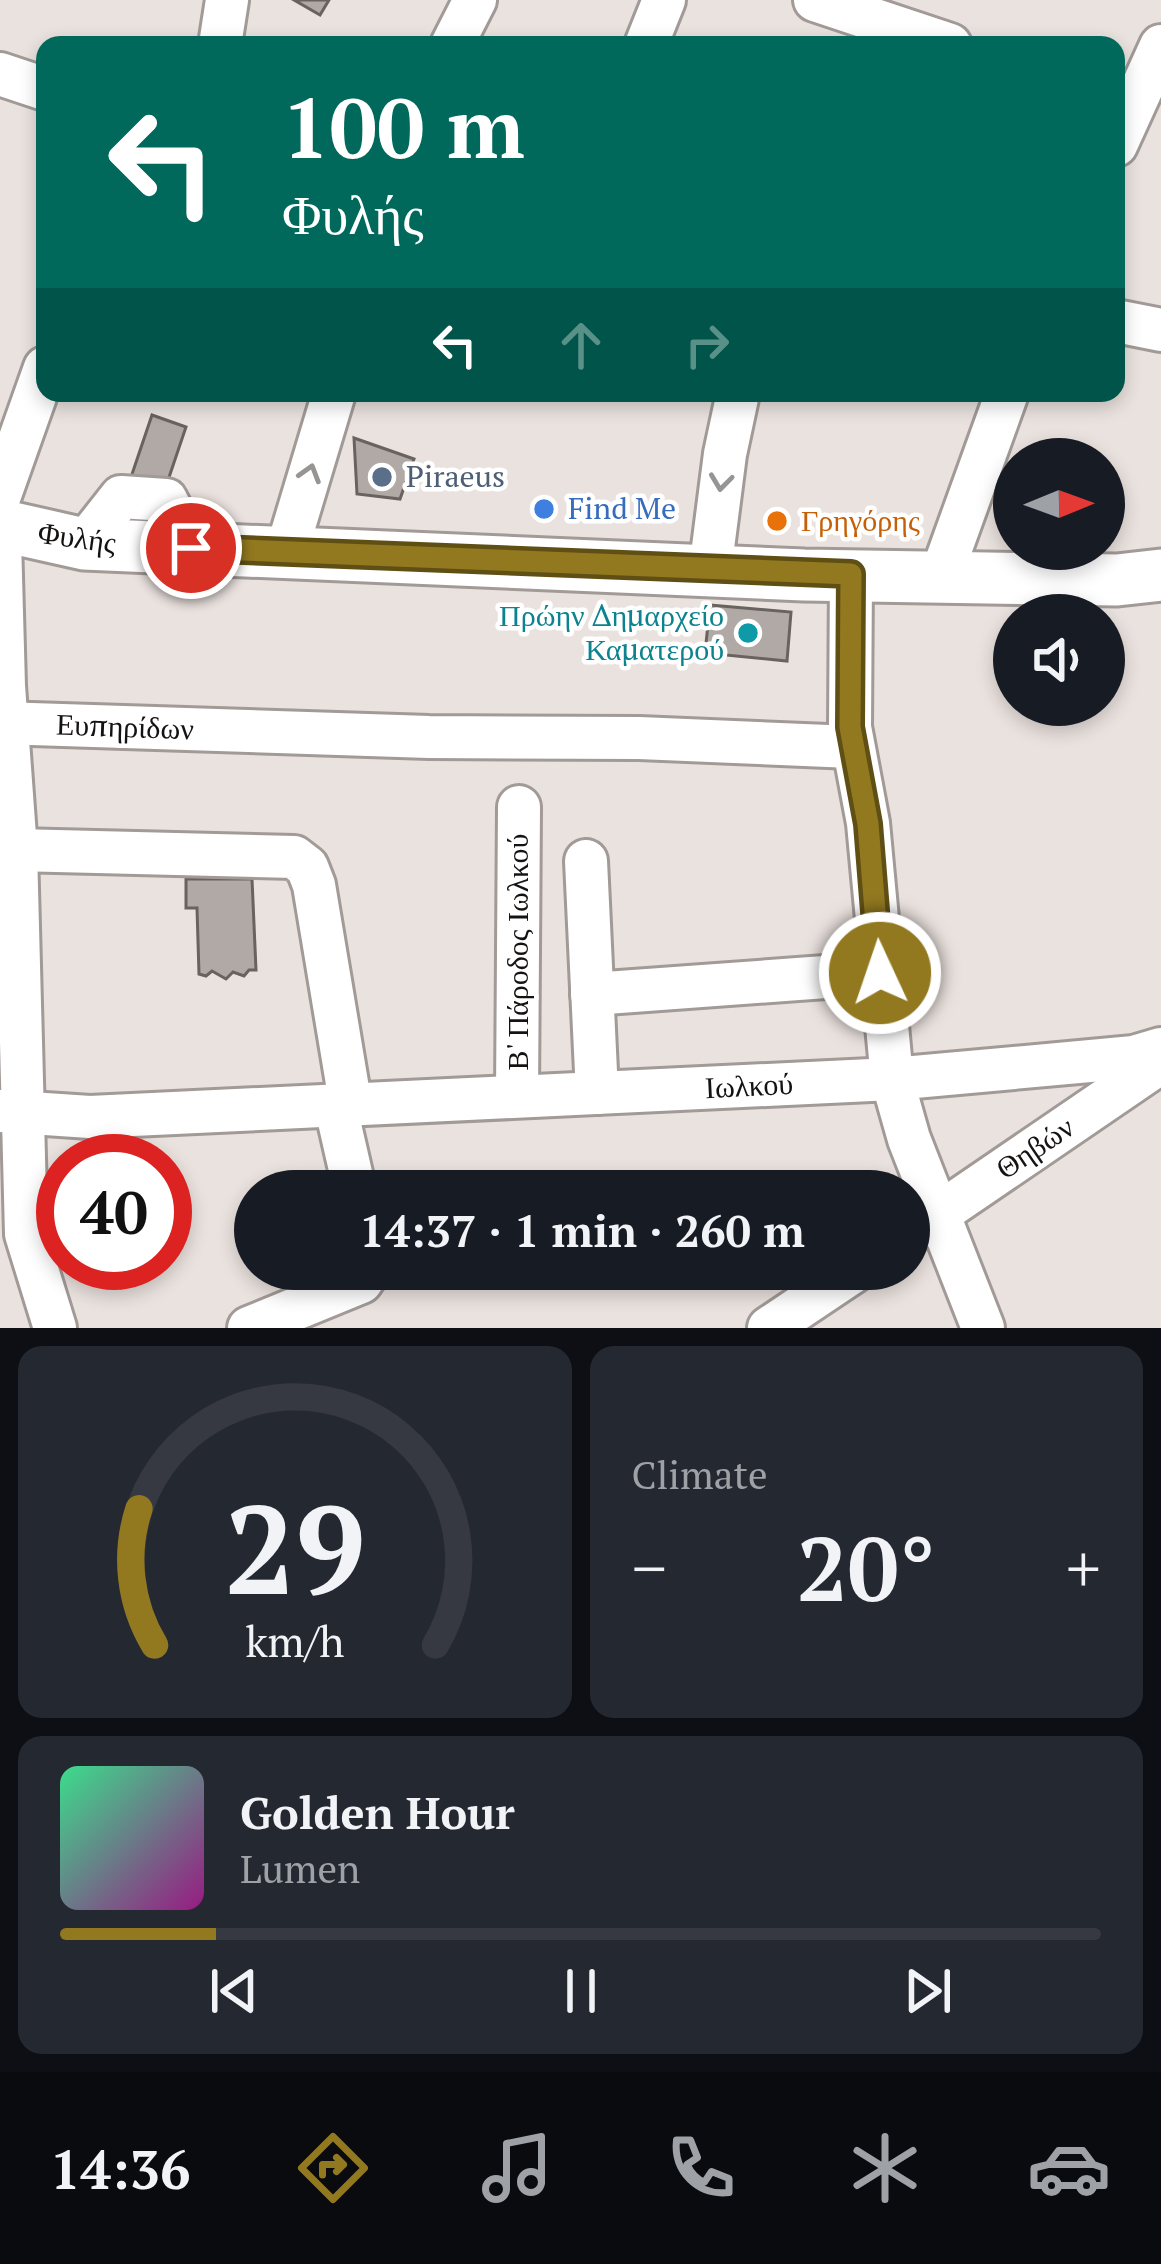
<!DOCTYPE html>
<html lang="en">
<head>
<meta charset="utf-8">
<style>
	:root { --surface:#171b24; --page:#242831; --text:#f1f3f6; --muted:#9ea1a6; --line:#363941; --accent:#927920 }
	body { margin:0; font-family:"PT Serif",serif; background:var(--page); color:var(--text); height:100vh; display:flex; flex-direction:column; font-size:45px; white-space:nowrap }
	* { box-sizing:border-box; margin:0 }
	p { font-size:39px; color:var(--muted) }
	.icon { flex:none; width:66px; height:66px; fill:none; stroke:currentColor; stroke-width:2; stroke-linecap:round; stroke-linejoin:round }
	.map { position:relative; height:1328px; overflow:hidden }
	.panel { display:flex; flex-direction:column; gap:18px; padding:18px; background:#0d0f14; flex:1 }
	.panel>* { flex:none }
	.guide { position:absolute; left:36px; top:36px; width:1089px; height:366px; border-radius:24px; box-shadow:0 6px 18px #0003; background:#00695c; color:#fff; overflow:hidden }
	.needle { width:78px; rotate:89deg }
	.tools { position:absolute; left:993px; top:438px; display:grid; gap:24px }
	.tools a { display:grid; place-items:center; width:132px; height:132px; border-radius:50%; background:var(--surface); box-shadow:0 6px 18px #0003; font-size:60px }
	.speed { position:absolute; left:36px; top:1134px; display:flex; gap:24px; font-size:60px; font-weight:700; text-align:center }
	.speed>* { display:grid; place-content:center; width:156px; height:156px; border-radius:50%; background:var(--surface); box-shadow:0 6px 18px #0003; line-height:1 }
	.speed .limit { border:18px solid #d22; background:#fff; color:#111 }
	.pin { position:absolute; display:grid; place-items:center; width:102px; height:102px; color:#fff; margin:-51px; border:6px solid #fff; border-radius:50%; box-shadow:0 3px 12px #0007 }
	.me { position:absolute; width:132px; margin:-66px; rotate:357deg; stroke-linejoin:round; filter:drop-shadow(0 0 9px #0008) }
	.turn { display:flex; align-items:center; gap:42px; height:252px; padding:0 48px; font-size:54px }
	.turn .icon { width:156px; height:156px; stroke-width:2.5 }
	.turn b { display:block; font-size:84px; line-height:102px }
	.lanes { display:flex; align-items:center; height:114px; padding:0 48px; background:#0003; justify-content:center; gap:60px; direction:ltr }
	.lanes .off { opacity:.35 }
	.big { font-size:90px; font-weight:700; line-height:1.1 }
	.panel .widget { flex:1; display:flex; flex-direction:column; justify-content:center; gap:18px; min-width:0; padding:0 42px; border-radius:24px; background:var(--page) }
	.panel .dial { align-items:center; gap:0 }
	.dial svg { height:312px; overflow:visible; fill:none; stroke:var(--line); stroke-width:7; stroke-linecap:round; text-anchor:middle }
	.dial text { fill:var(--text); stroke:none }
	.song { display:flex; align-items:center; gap:36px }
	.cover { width:144px; height:144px; border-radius:18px; background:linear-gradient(135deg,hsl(150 70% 55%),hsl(310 70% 35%)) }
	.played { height:12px; border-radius:6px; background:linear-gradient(90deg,var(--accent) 15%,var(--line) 15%) }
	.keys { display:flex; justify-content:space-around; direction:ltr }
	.heat { display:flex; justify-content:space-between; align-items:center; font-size:66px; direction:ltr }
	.panel .tiles { flex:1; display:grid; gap:18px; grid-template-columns:1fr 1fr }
	.widget:last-child { grid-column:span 2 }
	.trip { position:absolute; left:234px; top:1170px; width:696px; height:120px; border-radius:60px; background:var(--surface); box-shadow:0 6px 18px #0003; font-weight:700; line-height:120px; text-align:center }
	.tab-bar { display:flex; height:192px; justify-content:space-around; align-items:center; background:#090b0e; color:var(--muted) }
	.tab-bar .icon { width:84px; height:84px }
	.tab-bar .active { color:var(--accent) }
	.tab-bar b { font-size:54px; color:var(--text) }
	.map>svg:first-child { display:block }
	.building { fill:#b0a9a6; stroke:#69625f; stroke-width:3 }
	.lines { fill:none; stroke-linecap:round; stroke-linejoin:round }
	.minor-casing { stroke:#a19a97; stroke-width:48 }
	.major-casing { stroke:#a19a97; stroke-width:57 }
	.minor { stroke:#fff; stroke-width:42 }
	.major { stroke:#fff; stroke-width:51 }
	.oneway { stroke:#969594 }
	.route-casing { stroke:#5f4f15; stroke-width:30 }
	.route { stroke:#927920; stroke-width:21 }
	.service-dot { fill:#5c6f8a; stroke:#fff; stroke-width:4.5 }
	.shop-dot { fill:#3f7fe0; stroke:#fff; stroke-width:4.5 }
	.food-dot { fill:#e8710a; stroke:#fff; stroke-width:4.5 }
	.culture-dot { fill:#0f9aa8; stroke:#fff; stroke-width:4.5 }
	.labels { text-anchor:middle; stroke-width:9; stroke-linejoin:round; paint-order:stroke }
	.service-label { font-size:30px; fill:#4e5e75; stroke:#fff; text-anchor:start }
	.shop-label { font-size:30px; fill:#366cbe; stroke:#fff; text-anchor:start }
	.food-label { font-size:30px; fill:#c56008; stroke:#fff; text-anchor:start }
	.street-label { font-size:30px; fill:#151312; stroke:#fff }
	.culture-label { font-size:30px; fill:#0d838f; stroke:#fff; text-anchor:end }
</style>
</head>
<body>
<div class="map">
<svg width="1161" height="1328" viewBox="0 0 1161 1328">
	<rect width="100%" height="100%" fill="#eae2de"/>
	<g class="building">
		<polygon points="294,0 329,0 320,15"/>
		<polygon points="152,415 186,427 162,498 128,486"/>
		<polygon points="354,438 414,459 400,499 357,494"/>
		<polygon points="710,605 791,612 787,661 705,653"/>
		<polygon points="186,879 252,879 256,970 249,970 244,976 233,972 226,979 212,971 206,976 199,974 197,908 186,908"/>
	</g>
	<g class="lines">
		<g class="minor-casing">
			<g id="minor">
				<polyline points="815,0 950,45"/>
				<polyline points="220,45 227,0"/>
				<polyline points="452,45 475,0"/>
				<polyline points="646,45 664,0"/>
				<polyline points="0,74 45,89"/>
				<polyline points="1116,145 1161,46"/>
				<polyline points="1116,321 1161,330"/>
				<polyline points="0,495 45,368"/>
				<polyline points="0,540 4,686 16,850 26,1234 55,1328"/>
				<polyline points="84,544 121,497 166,500 191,548"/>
				<polyline points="286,553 334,393"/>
				<polyline points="710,571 725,454 738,393"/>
				<polyline points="851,575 850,727 868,823 892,1079 909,1139 983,1328"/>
				<polyline points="941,576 1007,393"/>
				<polyline points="0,723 429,737 639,738 852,747"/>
				<polyline points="16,850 294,857 307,867 314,885 351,1107"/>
				<polyline points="586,861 597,1093"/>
				<polyline points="592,994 880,973"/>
				<polyline points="517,1096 519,807"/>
				<polyline points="336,1108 355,1191"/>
				<polyline points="0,1111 90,1117 892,1079 1134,1057 1161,1049"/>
				<polyline points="909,1234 1161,1062"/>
				<polyline points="249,1328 361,1282 370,1269"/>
				<polyline points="769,1328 857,1269"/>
			</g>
		</g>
		<g class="major-casing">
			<polyline id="major" points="0,525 84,544 804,575 1117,580 1161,575"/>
		</g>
		<use href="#minor" class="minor"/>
		<use href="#major" class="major"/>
	</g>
	<defs><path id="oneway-chevron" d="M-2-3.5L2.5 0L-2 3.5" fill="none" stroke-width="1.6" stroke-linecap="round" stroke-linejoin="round" transform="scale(3)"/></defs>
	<g class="oneway">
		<use href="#oneway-chevron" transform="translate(310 473) rotate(-73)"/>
		<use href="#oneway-chevron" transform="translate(721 482) rotate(97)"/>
	</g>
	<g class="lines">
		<g class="route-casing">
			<polyline id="route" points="191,548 851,574 850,727 868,824 880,973"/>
		</g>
		<use href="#route" class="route"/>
	</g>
	<circle class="service-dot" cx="382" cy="477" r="12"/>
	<circle class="shop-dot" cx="544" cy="509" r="12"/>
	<circle class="food-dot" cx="777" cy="521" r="12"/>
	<circle class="culture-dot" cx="748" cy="633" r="12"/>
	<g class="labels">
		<g class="service-label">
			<text x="406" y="487">Piraeus</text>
		</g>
		<g class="shop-label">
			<text x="568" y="519">Find Me</text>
		</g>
		<g class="food-label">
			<text x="801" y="531">Γρηγόρης</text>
		</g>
		<g class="street-label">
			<text transform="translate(77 538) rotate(8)" y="10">Φυλής</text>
			<text transform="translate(125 727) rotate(2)" y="10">Ευπηρίδων</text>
			<text transform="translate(518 952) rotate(-90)" y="10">Β' Πάροδος Ιωλκού</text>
			<text transform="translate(749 1086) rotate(-3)" y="10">Ιωλκού</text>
			<text transform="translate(1035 1148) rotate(-34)" y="10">Θηβών</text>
		</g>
		<g class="culture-label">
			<text x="724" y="626">Πρώην Δημαρχείο<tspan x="724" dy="34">Καματερού</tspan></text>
		</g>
	</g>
</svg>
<div class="tools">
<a><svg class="needle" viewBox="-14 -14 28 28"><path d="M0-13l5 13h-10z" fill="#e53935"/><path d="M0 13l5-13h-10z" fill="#9ea1a6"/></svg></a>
<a><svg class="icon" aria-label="sound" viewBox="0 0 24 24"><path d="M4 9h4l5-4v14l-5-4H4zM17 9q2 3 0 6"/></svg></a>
</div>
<div class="speed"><div class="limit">40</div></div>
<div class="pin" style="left:191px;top:548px;background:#d93025"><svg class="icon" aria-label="arrive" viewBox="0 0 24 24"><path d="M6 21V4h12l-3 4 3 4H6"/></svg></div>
<svg class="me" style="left:880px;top:973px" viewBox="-20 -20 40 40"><circle r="17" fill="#927920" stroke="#fff" stroke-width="3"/><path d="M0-11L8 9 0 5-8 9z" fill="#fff"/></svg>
<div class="trip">14:37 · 1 min · 260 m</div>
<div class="guide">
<div class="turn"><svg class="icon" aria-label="left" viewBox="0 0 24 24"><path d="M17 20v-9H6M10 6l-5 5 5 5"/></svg><div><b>100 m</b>Φυλής</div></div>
<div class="lanes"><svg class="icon" aria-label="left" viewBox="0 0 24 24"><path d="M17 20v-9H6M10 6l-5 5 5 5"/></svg><svg class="icon off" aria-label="ahead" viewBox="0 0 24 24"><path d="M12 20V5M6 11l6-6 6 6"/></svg><svg class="icon off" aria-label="right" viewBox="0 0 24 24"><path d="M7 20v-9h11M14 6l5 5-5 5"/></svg></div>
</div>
</div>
<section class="panel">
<div class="tiles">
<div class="widget dial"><svg viewBox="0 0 100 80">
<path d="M14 69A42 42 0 1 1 86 69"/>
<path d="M14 69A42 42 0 0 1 10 34" stroke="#927920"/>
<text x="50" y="56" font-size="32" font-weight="700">29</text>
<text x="50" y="72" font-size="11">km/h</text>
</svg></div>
<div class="widget"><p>Climate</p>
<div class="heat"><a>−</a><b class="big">20°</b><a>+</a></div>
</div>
<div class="widget">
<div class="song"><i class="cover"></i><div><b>Golden Hour</b><p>Lumen</p></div></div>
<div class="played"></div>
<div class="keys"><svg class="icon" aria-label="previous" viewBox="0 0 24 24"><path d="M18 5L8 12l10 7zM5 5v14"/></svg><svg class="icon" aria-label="pause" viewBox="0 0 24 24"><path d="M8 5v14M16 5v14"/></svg><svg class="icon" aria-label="next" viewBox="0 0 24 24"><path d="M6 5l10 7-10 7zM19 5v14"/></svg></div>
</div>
</div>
</section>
<nav class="tab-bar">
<b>14:36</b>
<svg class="icon active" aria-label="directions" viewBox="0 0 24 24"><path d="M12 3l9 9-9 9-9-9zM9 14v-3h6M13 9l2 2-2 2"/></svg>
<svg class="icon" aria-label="music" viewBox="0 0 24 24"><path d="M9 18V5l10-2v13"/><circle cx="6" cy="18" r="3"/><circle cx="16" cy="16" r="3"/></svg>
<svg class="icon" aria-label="phone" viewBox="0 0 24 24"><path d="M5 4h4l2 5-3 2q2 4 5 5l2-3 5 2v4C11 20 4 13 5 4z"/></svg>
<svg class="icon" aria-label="climate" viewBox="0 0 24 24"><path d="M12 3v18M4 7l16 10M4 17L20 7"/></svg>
<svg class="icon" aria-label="car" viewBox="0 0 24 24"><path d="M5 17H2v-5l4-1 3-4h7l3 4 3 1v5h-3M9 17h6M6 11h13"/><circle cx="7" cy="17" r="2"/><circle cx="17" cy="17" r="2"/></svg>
</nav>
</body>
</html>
